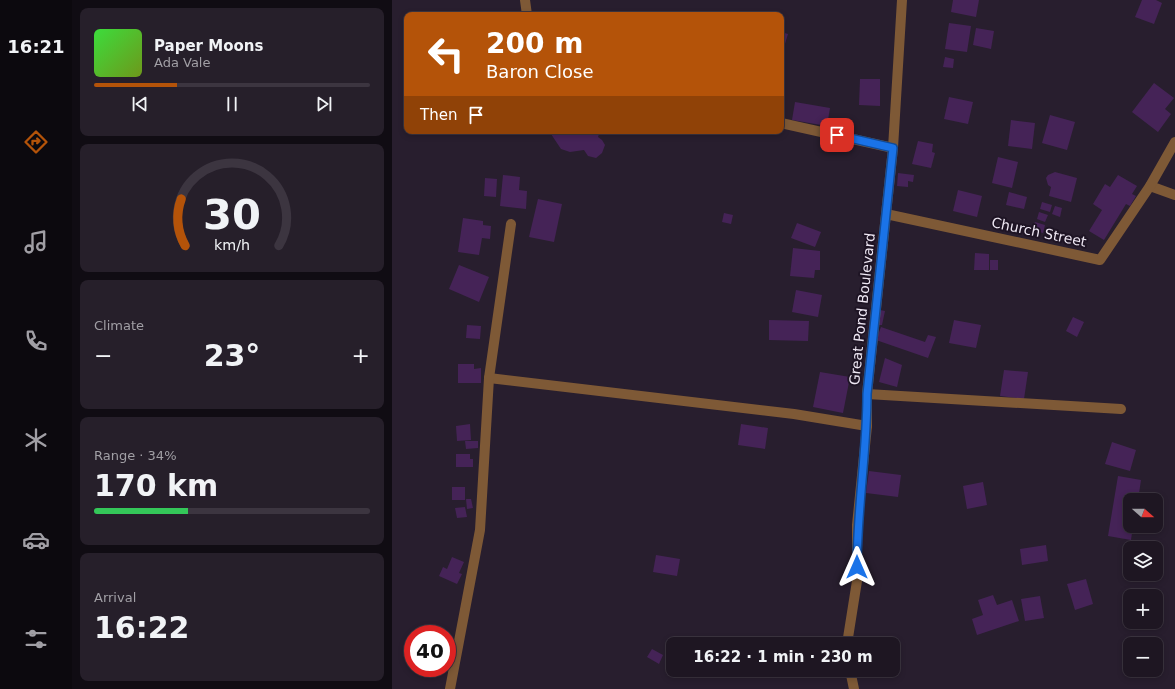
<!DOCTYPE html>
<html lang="en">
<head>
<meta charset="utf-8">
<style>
	:root { --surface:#1e1622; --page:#261f2a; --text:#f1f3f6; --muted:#a19fa5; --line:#3c3540; --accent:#b45309 }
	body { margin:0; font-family:"DejaVu Sans",sans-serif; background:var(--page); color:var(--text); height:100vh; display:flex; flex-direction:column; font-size:15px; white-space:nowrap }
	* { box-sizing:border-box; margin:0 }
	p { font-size:13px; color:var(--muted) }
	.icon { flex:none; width:22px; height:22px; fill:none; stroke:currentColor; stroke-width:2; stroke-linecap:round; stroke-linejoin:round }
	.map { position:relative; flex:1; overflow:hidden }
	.panel { display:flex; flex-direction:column; gap:8px; padding:8px; background:#100c13; width:320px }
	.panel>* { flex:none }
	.banner { position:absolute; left:12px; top:12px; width:380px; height:122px; border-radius:8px; box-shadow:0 2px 6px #0003,0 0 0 1px var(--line); background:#b45309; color:#fff; overflow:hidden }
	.needle { width:26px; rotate:111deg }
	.fabs { position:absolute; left:731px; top:493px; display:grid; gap:8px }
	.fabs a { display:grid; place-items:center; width:40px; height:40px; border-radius:8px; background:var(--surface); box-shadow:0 2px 6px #0003,0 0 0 1px var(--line); font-size:20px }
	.speed { position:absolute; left:12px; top:625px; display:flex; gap:8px; font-size:20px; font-weight:700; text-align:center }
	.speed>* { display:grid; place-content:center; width:52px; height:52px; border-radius:50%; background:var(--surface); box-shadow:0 2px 6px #0003,0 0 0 1px var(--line); line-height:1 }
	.speed .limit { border:6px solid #d22; background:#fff; color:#111 }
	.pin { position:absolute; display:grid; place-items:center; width:34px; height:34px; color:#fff; margin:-17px; border-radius:8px; box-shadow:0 2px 6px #0006 }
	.me { position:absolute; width:44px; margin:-22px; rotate:0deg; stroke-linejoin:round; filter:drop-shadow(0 0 3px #0008) }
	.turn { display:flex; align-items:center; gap:14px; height:84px; padding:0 16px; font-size:18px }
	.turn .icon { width:52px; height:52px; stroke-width:2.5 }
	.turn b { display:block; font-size:28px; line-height:34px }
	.then { display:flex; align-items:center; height:38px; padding:0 16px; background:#0003; gap:8px; font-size:15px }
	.big { font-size:30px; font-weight:700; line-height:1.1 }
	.panel .card { flex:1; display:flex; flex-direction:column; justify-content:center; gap:6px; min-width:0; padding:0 14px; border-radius:8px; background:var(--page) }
	.panel .dial { align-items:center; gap:0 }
	.dial svg { height:104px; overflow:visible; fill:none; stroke:var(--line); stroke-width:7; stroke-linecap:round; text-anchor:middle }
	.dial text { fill:var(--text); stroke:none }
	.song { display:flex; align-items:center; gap:12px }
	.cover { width:48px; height:48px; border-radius:6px; background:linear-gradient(135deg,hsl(120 70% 55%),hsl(80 70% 35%)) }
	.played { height:4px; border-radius:2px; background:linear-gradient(90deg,var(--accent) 30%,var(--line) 30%) }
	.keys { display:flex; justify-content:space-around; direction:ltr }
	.heat { display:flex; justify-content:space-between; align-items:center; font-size:22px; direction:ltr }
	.charge { height:6px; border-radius:3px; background:linear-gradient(90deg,#34c759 34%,var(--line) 0) }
	.trip { position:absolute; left:274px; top:637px; width:234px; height:40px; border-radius:8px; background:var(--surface); box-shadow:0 2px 6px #0003,0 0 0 1px var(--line); font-weight:700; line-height:40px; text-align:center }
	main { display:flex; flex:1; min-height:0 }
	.dock { display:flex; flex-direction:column; width:72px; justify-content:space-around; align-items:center; background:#0c090e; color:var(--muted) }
	.dock .icon { width:28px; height:28px }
	.dock .selected { color:var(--accent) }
	.dock b { font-size:18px; color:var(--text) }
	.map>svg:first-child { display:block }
	.building { fill:#452357 }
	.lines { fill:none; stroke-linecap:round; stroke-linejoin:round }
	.minor { stroke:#7e5936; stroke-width:10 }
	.route-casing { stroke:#114b97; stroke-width:10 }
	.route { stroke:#1a73e8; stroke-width:7 }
	.labels { text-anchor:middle; stroke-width:4; stroke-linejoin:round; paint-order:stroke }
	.street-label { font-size:14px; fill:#eee7f3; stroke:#1e1424 }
</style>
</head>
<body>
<main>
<nav class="dock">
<b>16:21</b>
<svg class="icon selected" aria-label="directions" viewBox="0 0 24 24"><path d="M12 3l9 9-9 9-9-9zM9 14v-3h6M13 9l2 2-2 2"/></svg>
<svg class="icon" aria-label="music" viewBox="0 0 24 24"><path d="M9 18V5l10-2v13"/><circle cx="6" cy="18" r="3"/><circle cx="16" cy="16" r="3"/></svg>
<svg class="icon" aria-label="phone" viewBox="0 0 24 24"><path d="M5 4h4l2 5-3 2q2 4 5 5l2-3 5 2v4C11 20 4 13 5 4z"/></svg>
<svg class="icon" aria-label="climate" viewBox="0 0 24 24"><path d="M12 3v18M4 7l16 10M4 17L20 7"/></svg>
<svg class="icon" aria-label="car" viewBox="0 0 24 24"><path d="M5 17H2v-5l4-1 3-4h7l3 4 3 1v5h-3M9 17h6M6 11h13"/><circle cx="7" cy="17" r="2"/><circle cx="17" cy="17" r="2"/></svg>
<svg class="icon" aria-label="filters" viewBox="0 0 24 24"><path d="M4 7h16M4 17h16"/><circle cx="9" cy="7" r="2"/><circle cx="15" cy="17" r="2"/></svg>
</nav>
<section class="panel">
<div class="card">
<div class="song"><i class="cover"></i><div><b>Paper Moons</b><p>Ada Vale</p></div></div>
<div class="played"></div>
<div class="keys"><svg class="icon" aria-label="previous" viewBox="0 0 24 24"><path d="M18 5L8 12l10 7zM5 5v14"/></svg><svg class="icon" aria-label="pause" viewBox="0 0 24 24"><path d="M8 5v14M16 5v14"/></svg><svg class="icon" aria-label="next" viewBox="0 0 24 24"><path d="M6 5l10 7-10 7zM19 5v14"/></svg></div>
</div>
<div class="card dial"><svg viewBox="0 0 100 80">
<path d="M14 69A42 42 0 1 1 86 69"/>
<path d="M14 69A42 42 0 0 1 11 33" stroke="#b45309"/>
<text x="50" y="56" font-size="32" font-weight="700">30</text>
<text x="50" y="72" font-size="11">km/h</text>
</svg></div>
<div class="card"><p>Climate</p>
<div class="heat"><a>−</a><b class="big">23°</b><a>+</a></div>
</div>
<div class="card"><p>Range · 34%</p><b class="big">170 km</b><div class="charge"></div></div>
<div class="card"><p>Arrival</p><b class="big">16:22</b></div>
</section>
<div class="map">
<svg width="783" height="689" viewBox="0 0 783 689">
	<rect width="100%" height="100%" fill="#281e2e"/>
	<g class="building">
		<polygon points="561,0 587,0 584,17 559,12"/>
		<polygon points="750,0 764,0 770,3 762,24 743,17"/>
		<polygon points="557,23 579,26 575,52 553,49"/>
		<polygon points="584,28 602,31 599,49 581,45"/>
		<polygon points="389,32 396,34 392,47 389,47"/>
		<polygon points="553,57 562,59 561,68 551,67"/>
		<polygon points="468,79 488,79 488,106 467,105"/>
		<polygon points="762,83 782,98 773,109 779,114 766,132 740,112"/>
		<polygon points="557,97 581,102 576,124 552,119"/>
		<polygon points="403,102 438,108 435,126 400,120"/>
		<polygon points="658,115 683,122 675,150 650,143"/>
		<polygon points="619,120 643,123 640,149 616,146"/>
		<polygon points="157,131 208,131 206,137 210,140 213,145 210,153 204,158 196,156 192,150 178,152 169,149"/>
		<polygon points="526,141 541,144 540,152 543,153 539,168 520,164"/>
		<polygon points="606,157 626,162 620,188 600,183"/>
		<polygon points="663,172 685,178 679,202 657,196 659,187 656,185 654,178 656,175"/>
		<polygon points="506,173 522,175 521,182 516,181 516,187 505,186"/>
		<polygon points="111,175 128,177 127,190 135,191 134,209 108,206"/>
		<polygon points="726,175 745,186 740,194 744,196 738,206 734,204 712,240 697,231 710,210 701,204 713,184 718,187"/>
		<polygon points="93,178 105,179 104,197 92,196"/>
		<polygon points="566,190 590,196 585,217 561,211"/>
		<polygon points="617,192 635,197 632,209 614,205"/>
		<polygon points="146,199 170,204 162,242 137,237"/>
		<polygon points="650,202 660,205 658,212 648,209"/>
		<polygon points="663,206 670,208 668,217 660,214"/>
		<polygon points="647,212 656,215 653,222 645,219"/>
		<polygon points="332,213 341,215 339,224 330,222"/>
		<polygon points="71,218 91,221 91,225 99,226 98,239 90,238 87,255 66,252"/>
		<polygon points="643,222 653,225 651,233 640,230"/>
		<polygon points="405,223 429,232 423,247 399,238"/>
		<polygon points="401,248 428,251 428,270 423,270 422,278 398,276"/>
		<polygon points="583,253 597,254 597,270 582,270"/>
		<rect x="598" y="260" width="8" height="10"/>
		<polygon points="67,265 97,277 87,302 57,289"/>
		<polygon points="404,290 430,295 426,317 400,312"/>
		<polygon points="488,310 493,311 490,325 485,325"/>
		<polygon points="681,317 692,322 685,337 674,331"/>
		<polygon points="377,320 417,321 416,341 377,340"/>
		<polygon points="562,320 589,325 584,348 557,343"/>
		<polygon points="75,325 89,326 88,339 74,338"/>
		<polygon points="489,327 533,342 536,335 544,337 536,358 484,340"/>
		<polygon points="493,358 510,365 505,387 487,382"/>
		<polygon points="66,364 82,364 82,369 89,368 89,383 66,383"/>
		<polygon points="612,370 636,372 632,399 608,396"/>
		<polygon points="428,372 458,377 451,413 421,407"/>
		<polygon points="78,424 79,440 65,441 64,426"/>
		<polygon points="349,424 376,428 373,449 346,445"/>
		<polygon points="73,441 86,441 86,448 74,449"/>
		<polygon points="720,442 744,450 738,471 713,464"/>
		<polygon points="64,454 78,454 78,459 81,459 81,467 64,467"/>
		<polygon points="477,471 509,475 506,497 474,493"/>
		<polygon points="726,476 749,480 746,500 738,500 738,526 741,526 739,540 716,536"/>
		<polygon points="591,482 595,505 575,509 571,486"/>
		<rect x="60" y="487" width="13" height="13"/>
		<polygon points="74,499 79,499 81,508 75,509"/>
		<polygon points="73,507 75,517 65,518 63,508"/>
		<polygon points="654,545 656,561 630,565 628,549"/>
		<polygon points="264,555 288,559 285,576 261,572"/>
		<polygon points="60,557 72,562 67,573 70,574 65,584 47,576 51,567 55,569"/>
		<polygon points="694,579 701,604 683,610 675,584"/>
		<polygon points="601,595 605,605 620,600 627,621 585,635 580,619 591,615 586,600"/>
		<polygon points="648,596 652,618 633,621 629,599"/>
		<polygon points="260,649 271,655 267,664 255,657"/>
		<polygon points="470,670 487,670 487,673 471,675"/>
	</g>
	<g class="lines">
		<g class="minor">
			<polyline points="133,0 135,15"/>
			<polyline points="389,123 501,148"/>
			<polyline points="758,186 783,195"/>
			<polyline points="494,214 708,260 758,186 783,142"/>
			<polyline points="97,378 402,414 475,426"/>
			<polyline points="475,394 729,409"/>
			<polyline points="455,644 465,581 465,525 475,426 475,394 501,148 510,0"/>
			<polyline points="458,670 462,689"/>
			<polyline points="58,689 88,530 97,378 119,224"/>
		</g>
	</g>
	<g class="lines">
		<g class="route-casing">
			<path id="route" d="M445 135 501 148 475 394C475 452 465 509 465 567"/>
		</g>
		<use href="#route" class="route"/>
	</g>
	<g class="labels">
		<g class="street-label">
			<text transform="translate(647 232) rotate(12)" y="5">Church Street</text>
			<text transform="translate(470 309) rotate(-84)" y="5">Great Pond Boulevard</text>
		</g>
	</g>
</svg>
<div class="fabs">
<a><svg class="needle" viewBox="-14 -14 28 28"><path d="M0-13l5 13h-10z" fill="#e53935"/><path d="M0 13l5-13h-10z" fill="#a19fa5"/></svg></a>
<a><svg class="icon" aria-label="layers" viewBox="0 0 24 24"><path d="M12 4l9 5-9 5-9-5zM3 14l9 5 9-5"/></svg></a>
<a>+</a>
<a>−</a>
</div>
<div class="speed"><div class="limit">40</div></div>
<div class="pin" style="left:445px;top:135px;background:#d93025"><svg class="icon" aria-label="arrive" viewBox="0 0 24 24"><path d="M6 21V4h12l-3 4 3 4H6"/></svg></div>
<svg class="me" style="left:465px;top:567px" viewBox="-20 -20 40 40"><path d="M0-17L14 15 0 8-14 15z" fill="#1a73e8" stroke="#fff" stroke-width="4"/></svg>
<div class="trip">16:22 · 1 min · 230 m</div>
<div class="banner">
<div class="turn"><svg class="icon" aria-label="left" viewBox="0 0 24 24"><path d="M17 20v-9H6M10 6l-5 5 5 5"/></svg><div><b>200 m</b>Baron Close</div></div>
<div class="then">Then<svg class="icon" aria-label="arrive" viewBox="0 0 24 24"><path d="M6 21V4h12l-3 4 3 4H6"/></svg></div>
</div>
</div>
</main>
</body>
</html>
